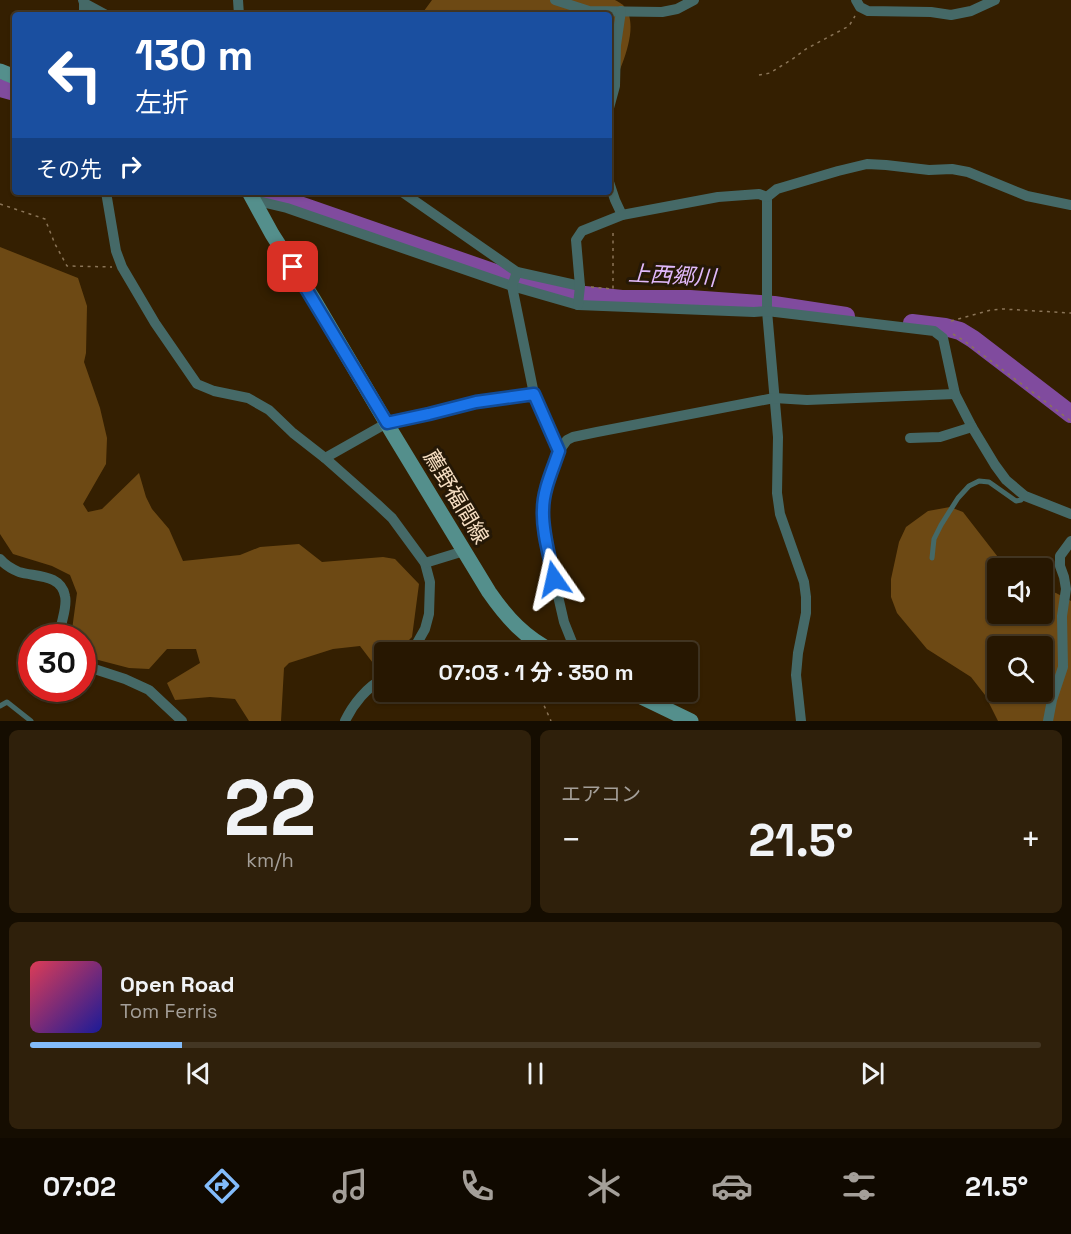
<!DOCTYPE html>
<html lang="ja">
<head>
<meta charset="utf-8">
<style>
	:root { --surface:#271701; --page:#2f200b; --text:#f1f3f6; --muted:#a49f99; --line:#433623; --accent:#83bcfb }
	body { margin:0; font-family:"Space Grotesk","Noto Sans JP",sans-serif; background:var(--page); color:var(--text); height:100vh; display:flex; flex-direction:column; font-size:22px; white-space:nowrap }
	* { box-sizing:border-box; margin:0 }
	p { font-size:20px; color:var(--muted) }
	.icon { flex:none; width:33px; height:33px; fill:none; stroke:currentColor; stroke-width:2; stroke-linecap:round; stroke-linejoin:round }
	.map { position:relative; height:721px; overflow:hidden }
	.side { display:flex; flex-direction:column; gap:9px; padding:9px; background:#150d01; flex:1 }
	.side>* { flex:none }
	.guide { position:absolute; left:12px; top:12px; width:600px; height:183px; border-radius:6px; box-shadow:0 2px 4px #0004,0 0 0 2px var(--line); background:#1a4fa0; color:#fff; overflow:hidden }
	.controls { position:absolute; left:987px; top:558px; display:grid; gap:12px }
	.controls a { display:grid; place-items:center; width:66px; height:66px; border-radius:6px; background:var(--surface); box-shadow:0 2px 4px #0004,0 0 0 2px var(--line); font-size:30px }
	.speed { position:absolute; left:18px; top:624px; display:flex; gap:12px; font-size:30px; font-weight:700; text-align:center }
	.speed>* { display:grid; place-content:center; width:78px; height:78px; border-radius:50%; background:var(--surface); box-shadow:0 2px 4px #0004,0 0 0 2px var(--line); line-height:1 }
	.speed .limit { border:9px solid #d22; background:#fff; color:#111 }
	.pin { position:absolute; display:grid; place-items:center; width:51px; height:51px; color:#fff; margin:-26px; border-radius:12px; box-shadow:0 3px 9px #0006 }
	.me { position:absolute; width:66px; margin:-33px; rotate:349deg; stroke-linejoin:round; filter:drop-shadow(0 0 4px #0008) }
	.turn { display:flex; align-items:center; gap:21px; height:126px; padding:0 24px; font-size:27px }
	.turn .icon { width:78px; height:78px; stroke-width:2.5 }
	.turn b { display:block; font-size:42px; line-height:51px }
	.then { display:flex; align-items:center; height:57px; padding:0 24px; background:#0003; gap:12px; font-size:22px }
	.big { font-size:45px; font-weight:700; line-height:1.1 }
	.side .tile { flex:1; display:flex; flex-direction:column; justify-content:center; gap:9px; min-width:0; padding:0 21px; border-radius:9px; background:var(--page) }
	.side .dial { align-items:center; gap:0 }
	.dial b { font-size:78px; line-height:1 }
	.song { display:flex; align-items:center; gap:18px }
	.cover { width:72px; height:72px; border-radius:9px; background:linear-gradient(135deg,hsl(350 70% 55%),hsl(240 70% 35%)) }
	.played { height:6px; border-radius:3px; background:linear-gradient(90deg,var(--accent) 15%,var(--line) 15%) }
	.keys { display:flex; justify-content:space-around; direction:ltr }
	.heat { display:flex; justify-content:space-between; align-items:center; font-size:33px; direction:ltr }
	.side .tiles { flex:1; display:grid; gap:9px; grid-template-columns:1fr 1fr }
	.tile:last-child { grid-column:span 2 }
	.trip { position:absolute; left:374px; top:642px; width:324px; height:60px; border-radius:6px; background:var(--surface); box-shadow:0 2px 4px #0004,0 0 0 2px var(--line); font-weight:700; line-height:60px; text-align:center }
	.menu { display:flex; height:96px; justify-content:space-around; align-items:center; background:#100900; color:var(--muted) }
	.menu .icon { width:42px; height:42px }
	.menu .current { color:var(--accent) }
	.menu b { font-size:27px; color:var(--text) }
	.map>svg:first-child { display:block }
	.forest { fill:#6d4914; fill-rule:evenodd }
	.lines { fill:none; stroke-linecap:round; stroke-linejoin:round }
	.river { stroke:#804b9e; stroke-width:18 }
	.path { stroke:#8a7457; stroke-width:1.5; stroke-dasharray:3 4.5; stroke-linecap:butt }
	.service { stroke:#456967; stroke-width:5 }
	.minor { stroke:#456967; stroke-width:10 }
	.secondary { stroke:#548f8c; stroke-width:15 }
	.route-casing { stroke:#114b97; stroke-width:15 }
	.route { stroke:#1a73e8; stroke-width:10 }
	.labels { text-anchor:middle; stroke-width:6; stroke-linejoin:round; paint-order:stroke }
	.street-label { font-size:21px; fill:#f7dfc3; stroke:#251806 }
	.water-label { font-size:22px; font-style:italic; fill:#e1b9fb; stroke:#251806 }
</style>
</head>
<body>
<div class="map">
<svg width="1071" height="721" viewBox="0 0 1071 721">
	<rect width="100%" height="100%" fill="#341f01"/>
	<g class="forest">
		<path d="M432 0H615C617 1 622 4 623 5 643 25 618 74 609 95V15H421Z"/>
		<polygon points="0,247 78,278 87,306 86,353 84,362 100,408 107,438 106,464 83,504 88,512 102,509 139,473 146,497 152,509 169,529 183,561 240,555 260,547 299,544 322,562 383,557 395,559 419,584 412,637 397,652 384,652 384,666 379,671 360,646 333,649 289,663 284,668 281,721 249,721 235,699 210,697 175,700 167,683 200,663 196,649 167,649 149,669 129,668 83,656 82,638 71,637 77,593 70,575 52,566 13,554 0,534"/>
		<path d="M950 507 963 512 1001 561 1011 568H998V614H1042L1043 589 1056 593 1071 601V721H998L985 695 971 677 927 649 897 613 891 597V579L899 542 906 527 928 511ZM998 646H1042V692H998Z"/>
	</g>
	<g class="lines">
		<g class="river">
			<polyline points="0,88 15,92"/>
			<polyline points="258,192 288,201 504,276 534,286 566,293 622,299 690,299 774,305 846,316"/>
			<polyline points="912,323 945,327 960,331 973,339 1071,414"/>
		</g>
		<g class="path">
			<polyline points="759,75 770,73 794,58 806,49 849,26 855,16"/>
			<polyline points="0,204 45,219 55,244 67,266 112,267"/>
			<polyline points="591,287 613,289 613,231"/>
			<polyline points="951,321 991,310 1003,309 1071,313"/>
			<polyline points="953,334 963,340 1071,421"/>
			<polyline points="518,646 521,652"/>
			<polyline points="538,692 551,721"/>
		</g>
		<g class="service">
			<polyline points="932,558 934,539 941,525 958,498 969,486 979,481 989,482 1016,501 1021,500 1025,496"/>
			<polyline points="0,706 7,702 31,721"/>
		</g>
		<g class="minor">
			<polyline points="83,0 84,3 106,15"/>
			<polyline points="238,0 239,15"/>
			<polyline points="555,0 589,11 662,12 677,9 694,0"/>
			<polyline points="856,0 860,7 868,11 931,12 951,15 971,11 995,0"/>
			<polyline points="84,15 84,3"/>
			<polyline points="609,108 615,86 616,45 621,11"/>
			<polyline points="609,182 615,200 622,215"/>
			<polyline points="106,192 116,251 122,267 155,323 197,384 214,391 248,398 269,410 293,433 325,458 377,504 392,518 425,563 430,582 429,614 425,629 412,652"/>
			<polyline points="402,192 517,272 580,286"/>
			<polyline points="767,197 767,311 778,437 777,493 780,514 804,582 806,597 806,613 798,653 796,675 801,721"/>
			<polyline points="767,197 777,189 838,171 867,164 886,165 929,170 952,169 968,172 1027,196 1071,205"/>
			<polyline points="254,200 287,208 512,286 578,305 754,312 767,311 934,331 943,338 955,394 972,427 995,465 1006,480 1025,496 1071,514"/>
			<polyline points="517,272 512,286 534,394 559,451"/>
			<polyline points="578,305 580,286 576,240 582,231 622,215 718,197 759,194 767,197"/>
			<polyline points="910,438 940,437 972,427"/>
			<polyline points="325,458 387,423 429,414 476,402 534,394"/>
			<path d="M0 559C5 565 12 569 19 572 36 577 61 574 65 596 68 609 59 624 60 638"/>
			<polyline points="425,563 464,551"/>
			<polyline points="576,652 564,622 558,596 543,521 542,507 559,451 567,440 573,437 597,432 774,398 807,400 955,394"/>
			<polyline points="82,665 125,679 149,690 182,721"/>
			<path d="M345 721C353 704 367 687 384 678"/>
			<polyline points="1048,721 1052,700 1063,667 1062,616 1066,589 1064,577 1060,566 1060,556 1071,541"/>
		</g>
		<g class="secondary">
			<polyline points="0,71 15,77"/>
			<path d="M249 192 272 234 314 300 393 434 489 592C507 618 525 638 554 652"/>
			<polyline points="631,692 691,721"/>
		</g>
	</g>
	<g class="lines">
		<g class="route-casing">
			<path id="route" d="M293 267 387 423 429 414 476 402 534 394 559 451C553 469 543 490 543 510 542 532 550 557 554 579"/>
		</g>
		<use href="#route" class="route"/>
	</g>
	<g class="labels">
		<g class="street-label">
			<text transform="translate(456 497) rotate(59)" y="7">薦野福間線</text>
		</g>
		<g class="water-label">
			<text transform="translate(672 275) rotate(3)" y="8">上西郷川</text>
		</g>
	</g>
</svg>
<div class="controls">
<a><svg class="icon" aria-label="sound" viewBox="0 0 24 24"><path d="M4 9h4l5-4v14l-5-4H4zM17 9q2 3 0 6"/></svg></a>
<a><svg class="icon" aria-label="search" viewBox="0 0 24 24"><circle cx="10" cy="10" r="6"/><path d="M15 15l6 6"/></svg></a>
</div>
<div class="speed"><div class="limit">30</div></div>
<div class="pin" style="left:293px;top:267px;background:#d93025"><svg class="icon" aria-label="arrive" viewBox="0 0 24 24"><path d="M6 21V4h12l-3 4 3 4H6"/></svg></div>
<svg class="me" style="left:554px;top:579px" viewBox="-20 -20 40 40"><path d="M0-17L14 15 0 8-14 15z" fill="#1a73e8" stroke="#fff" stroke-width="4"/></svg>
<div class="trip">07:03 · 1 分 · 350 m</div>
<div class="guide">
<div class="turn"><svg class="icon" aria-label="left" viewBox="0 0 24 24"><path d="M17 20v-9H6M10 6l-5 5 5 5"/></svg><div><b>130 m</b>左折</div></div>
<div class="then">その先<svg class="icon" aria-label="right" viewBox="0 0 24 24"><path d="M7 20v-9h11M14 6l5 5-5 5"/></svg></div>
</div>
</div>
<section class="side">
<div class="tiles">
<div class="tile dial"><b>22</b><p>km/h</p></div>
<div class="tile"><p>エアコン</p>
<div class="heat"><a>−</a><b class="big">21.5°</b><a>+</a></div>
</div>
<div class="tile">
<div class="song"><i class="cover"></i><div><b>Open Road</b><p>Tom Ferris</p></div></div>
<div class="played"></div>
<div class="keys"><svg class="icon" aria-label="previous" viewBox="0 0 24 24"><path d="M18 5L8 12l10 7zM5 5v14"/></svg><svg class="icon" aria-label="pause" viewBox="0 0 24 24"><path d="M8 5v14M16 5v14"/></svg><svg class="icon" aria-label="next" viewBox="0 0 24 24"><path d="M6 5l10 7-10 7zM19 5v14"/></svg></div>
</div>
</div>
</section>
<nav class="menu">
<b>07:02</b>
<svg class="icon current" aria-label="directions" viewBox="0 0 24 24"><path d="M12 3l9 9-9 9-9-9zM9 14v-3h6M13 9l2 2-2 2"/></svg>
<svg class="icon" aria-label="music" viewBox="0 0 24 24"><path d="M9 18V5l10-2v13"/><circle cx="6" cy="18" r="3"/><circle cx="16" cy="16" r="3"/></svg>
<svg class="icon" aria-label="phone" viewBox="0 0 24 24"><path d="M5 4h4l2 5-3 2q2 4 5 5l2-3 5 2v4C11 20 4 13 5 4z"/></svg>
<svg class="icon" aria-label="climate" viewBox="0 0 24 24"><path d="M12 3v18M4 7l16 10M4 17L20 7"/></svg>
<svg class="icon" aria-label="car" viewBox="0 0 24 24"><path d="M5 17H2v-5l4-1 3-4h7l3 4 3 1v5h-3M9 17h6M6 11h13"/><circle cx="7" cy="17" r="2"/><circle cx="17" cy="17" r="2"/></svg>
<svg class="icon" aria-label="filters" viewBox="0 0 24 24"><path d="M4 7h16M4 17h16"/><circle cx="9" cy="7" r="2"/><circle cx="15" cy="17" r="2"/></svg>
<b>21.5°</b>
</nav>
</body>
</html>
